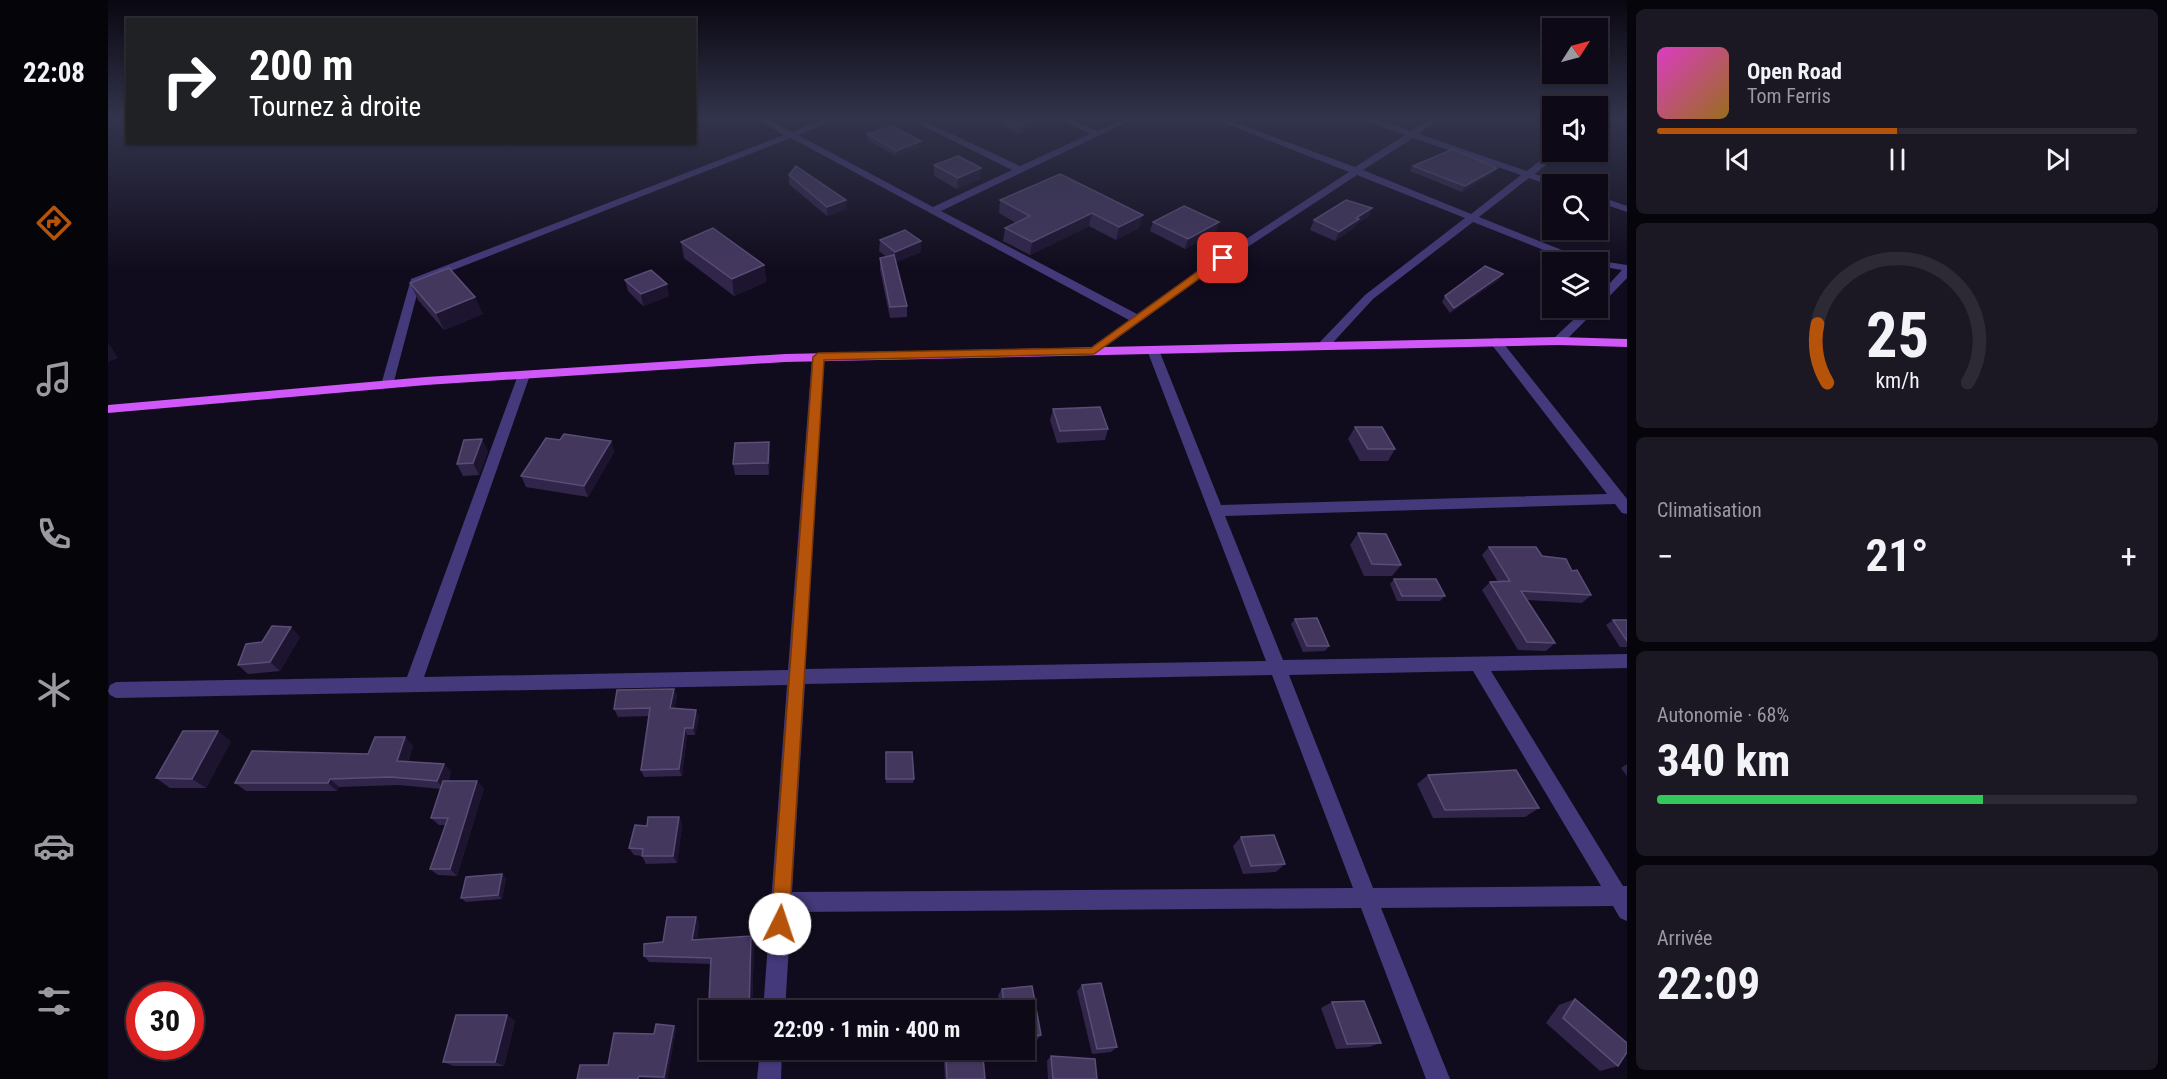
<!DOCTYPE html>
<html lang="fr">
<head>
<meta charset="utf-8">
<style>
	:root { --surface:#0d0916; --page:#1b1723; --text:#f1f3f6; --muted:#9a9aa1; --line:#2d2a35; --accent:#b45309 }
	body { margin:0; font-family:"Roboto Condensed",sans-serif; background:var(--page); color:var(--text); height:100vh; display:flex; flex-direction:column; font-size:22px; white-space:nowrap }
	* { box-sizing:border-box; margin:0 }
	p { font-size:20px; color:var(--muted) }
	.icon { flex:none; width:33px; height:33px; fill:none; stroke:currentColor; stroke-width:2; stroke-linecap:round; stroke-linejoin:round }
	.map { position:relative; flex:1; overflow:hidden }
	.panel { display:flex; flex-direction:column; gap:9px; padding:9px; background:#07050c; width:540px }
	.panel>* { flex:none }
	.top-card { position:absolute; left:18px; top:18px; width:570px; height:126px; border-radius:0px; box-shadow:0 2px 4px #0004,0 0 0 2px var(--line); background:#202124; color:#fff; overflow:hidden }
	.needle { width:39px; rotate:54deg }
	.tools { position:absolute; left:1434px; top:18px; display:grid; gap:12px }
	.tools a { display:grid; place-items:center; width:66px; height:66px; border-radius:0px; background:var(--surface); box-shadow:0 2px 4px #0004,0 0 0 2px var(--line); font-size:30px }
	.speed { position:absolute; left:18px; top:982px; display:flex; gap:12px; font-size:30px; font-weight:700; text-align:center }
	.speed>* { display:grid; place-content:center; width:78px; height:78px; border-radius:50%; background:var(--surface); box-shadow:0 2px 4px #0004,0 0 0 2px var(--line); line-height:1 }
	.speed .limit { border:9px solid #d22; background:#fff; color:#111 }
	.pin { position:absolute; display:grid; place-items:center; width:51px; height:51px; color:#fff; margin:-26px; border-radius:12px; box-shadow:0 3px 9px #0006 }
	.me { position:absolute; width:66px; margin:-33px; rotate:4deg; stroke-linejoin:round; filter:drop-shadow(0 0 4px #0008) }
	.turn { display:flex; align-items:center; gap:21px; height:126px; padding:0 24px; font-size:27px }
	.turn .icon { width:78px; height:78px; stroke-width:2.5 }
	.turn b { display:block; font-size:42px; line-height:51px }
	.big { font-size:45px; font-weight:700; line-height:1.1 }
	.panel .tile { flex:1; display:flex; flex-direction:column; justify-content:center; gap:9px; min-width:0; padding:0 21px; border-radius:9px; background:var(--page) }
	.panel .dial { align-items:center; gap:0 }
	.dial svg { height:156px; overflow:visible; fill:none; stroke:var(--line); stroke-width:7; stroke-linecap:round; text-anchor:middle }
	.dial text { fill:var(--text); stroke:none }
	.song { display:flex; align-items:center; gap:18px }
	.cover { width:72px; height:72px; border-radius:9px; background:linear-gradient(135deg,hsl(310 70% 55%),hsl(40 70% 35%)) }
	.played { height:6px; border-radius:3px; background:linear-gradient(90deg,var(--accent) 50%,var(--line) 50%) }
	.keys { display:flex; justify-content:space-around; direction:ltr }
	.heat { display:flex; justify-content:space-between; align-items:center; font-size:33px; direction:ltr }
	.charge { height:9px; border-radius:4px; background:linear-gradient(90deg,#34c759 68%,var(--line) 0) }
	.trip { position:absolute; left:591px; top:1000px; width:336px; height:60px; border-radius:0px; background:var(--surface); box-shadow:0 2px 4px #0004,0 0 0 2px var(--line); font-weight:700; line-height:60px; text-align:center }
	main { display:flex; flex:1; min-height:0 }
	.menu { display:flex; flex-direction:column; width:108px; justify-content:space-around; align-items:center; background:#050409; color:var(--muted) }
	.menu .icon { width:42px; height:42px }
	.menu .on { color:var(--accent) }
	.menu b { font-size:27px; color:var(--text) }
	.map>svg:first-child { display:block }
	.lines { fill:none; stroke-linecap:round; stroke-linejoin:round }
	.minor { fill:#44397a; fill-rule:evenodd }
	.major { fill:#d057f8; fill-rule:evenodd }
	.wall { fill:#31254a }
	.shaded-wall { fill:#1d1430 }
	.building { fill:#43375e; stroke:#5a4e77; stroke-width:1.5 }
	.route { fill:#b45309; stroke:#753606; stroke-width:1.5 }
</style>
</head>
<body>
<main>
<nav class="menu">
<b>22:08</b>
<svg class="icon on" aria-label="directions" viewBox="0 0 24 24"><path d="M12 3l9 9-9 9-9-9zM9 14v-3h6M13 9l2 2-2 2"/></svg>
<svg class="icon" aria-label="music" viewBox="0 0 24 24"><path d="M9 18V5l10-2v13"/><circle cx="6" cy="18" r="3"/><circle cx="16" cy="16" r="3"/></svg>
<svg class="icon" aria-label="phone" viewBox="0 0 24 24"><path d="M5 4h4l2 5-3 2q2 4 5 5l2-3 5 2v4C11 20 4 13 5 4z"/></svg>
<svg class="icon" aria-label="climate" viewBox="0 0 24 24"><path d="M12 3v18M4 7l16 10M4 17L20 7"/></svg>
<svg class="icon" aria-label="car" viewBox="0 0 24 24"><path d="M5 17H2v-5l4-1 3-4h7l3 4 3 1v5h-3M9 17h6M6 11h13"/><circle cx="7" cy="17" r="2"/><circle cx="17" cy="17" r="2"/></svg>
<svg class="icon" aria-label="filters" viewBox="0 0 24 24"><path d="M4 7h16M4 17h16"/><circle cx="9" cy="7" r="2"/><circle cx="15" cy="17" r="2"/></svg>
</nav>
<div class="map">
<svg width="1519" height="1079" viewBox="0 0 1519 1079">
	<rect width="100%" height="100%" fill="#110c1d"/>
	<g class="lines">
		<g class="minor">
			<path d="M645 117H655L684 132 723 117H734L690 135 825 207 904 170 797 117H807L912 166 982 134 946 117H956L990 131 1020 117H1030L833 211 1029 314 1092 269 1241 172 1101 117H1112L1247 167 1297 135 1251 119 1250 117H1261L1303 131 1325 117H1334L1311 134 1419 171 1444 151 1453 152 1427 174 1451 182 1452 184 1444 186 1421 178 1371 217 1474 258 1519 265V278L1494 304 1490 305V296L1514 270 1490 266V262H1466L1365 222 1265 299 1219 349H1211V343L1257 295 1357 218 1249 175 1100 273 986 355 980 351 982 348 1021 320 683 138 312 283 285 385 283 388H275L273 385 303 279 676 135ZM1305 138 1413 175 1363 214 1255 170Z"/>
			<polygon points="1490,117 1498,117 1490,123"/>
			<polygon points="1490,196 1519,206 1519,212 1490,202"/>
			<polygon points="1478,308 1490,308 1454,344 1446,344 1446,338"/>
			<path d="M1388 338 1392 339 1519 499V514L1514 513 1507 504 1117 516 1175 660 1519 654V668L1383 671 1515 886H1519V921L1512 918 1505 906 1273 908 1342 1079H1318L1253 908 683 912 677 1011H655L679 685 8 698 2 695 0 691 2 685 8 682 299 677 410 375 416 371 422 375 316 677 680 670 704 357 710 353 716 357 697 669 1158 661 1039 350 1041 347 1045 346 1051 350 1113 505 1499 494 1384 345V339ZM1365 671 1493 886 1265 888 1181 675ZM1164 675 1245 888 684 892 697 684Z"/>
			<polygon points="652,1050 674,1050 673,1079 649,1079"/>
		</g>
		<polygon class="major" points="1450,337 1519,339 1519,347 1450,345 677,362 318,385 0,413 0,405 318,377 677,354"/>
	</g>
	<g class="wall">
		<polygon points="882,117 935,117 934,124 911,134 881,119"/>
		<polygon points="1376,117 1412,117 1396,126 1374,119"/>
		<polygon points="759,134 813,141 812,147 788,156 759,140"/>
		<polygon points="826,165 873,168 872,179 849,189 826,176"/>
		<polygon points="1305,166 1386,173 1354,192 1302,171"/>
		<polygon points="952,174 1031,228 1008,240 981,226 922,255 895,241 897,228 908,223 891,213 892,200"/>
		<polygon points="681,175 739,209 719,216 681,184"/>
		<polygon points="1264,208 1260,217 1248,224 1246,228 1227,241 1202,230 1206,220"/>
		<polygon points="1045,222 1108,232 1077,249 1042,231"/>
		<polygon points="772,240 813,241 813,252 788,262 799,306 799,317 782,318 772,270 772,258 779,257 771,251"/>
		<polygon points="573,242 656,265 658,282 626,296 576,258"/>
		<polygon points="517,280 561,296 535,306 520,291"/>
		<polygon points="1391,280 1342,313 1334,302 1337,296"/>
		<polygon points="302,283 375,314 336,330 310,300"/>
		<polygon points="945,409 1000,429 997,440 949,443 942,420"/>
		<polygon points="1247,427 1287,449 1280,461 1252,461 1240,439"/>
		<polygon points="503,441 506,452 480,497 418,487 413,476"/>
		<polygon points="380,451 371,475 355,476 349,464"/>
		<polygon points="662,454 661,475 627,475 625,464"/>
		<polygon points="1250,533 1293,565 1284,576 1256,576 1242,545"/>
		<polygon points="1381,547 1434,556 1464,571 1483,595 1474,603 1419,600 1447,643 1438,651 1410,650 1374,590 1382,582 1390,582 1374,555"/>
		<polygon points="1286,579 1337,596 1332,601 1289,601 1282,584"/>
		<polygon points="1187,619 1221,646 1217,651 1195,652 1183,624"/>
		<polygon points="1505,620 1519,620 1519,647 1512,647 1498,625"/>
		<polygon points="192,637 172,671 140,674 130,665 154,642"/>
		<polygon points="566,689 569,696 566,709 588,710 591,717 587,735 579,735 574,776 536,777 533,770 541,716 510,717 506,709"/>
		<polygon points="297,737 305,746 300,762 336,764 343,772 340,781 376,788 349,876 330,875 322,869 338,825 331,825 323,818 333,789 291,785 231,787 229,791 138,791 127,783 260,754"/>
		<polygon points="123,741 98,788 62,788 48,778"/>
		<polygon points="778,752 806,779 805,783 778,783"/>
		<polygon points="1519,764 1519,776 1513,768"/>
		<polygon points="1320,775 1431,808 1417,817 1325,818 1309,784"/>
		<polygon points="571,817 574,825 569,863 538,864 534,856 526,855 521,848 539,826"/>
		<polygon points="1133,837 1177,864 1168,872 1135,874 1125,846"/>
		<polygon points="398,878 394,899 358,902 353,898"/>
		<polygon points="588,917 591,924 589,940 646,943 644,1011 620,1011 620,1006 604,1007 601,1002 603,964 541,962 536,956"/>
		<polygon points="974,985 1009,1047 1003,1052 984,1054 969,991"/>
		<polygon points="924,986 933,1035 929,1040 916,1041 916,1011 893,1011 890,995 894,989"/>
		<polygon points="1467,999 1510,1066 1492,1071 1438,1023 1451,1005"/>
		<polygon points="1224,1002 1273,1043 1261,1047 1228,1049 1213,1008"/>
		<polygon points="399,1015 407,1021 396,1066 346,1066 335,1062"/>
		<polygon points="568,1028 559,1079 534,1078 500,1065 546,1034"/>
		<polygon points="750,1050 787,1053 786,1057 750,1059"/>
		<polygon points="943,1056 989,1079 940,1079 939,1061"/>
		<polygon points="838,1058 877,1079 837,1079 836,1062"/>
	</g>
	<g class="shaded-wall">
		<polygon points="935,117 934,124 911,134 912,126"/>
		<polygon points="1406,117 1412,117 1396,126 1399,121"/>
		<polygon points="813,141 812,147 788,156 788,151"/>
		<polygon points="873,168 872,179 849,189 850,178"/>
		<polygon points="1389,168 1386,173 1354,192 1357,186"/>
		<polygon points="738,200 739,209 719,216 719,207"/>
		<polygon points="1264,208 1260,217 1248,224 1246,228 1227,241 1231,232 1248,218"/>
		<polygon points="984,213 981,226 922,255 924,242"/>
		<polygon points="1035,215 1031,228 1008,240 1011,227"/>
		<polygon points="1111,222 1108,232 1077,249 1080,239"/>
		<polygon points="813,241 813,252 787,263 787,252"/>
		<polygon points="656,265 658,282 626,296 624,279"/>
		<polygon points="1395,274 1391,280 1342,313 1346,308"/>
		<polygon points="559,284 561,296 535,306 533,294"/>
		<polygon points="367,297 375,314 336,330 328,313"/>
		<polygon points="0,342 10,358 0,362"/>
		<polygon points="374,439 380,451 371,475 365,463"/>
		<polygon points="503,441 506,452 480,497 476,486"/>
		<polygon points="661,442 662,454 661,475 660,463"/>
		<polygon points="183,627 192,637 172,671 162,662"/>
		<polygon points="566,689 569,696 565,716 562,708"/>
		<polygon points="588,710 591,717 587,735 585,728"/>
		<polygon points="577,728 579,735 574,776 571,769"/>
		<polygon points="110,731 123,741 98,788 84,779"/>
		<polygon points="297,737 305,746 297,769 289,761"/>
		<polygon points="336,764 343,772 336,789 329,781"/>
		<polygon points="222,779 231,787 229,791 220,783"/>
		<polygon points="369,781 376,788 349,876 342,869"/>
		<polygon points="571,817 574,825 569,863 565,856"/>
		<polygon points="394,874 398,878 394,899 390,895"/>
		<polygon points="588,917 591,924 588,947 584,940"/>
		<polygon points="643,936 646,943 644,1011 641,1011"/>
		<polygon points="399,1015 407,1021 396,1066 387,1062"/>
		<polygon points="566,1026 568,1028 559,1079 556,1077"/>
	</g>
	<g class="building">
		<polygon points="894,117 934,117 912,126"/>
		<polygon points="1386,117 1406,117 1399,121"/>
		<polygon points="784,126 813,141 788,151 759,134"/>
		<polygon points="1345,149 1389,168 1357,186 1305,166"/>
		<polygon points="850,156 873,168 850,178 826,165"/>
		<polygon points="688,166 738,200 719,207 681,175"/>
		<polygon points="952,174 1035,215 1011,227 984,213 924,242 897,228 922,216 892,200"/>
		<polygon points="1238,200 1264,208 1248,218 1251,219 1231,232 1206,220"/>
		<polygon points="1076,206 1111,222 1080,239 1045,222"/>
		<polygon points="605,228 656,265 624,279 573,242"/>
		<polygon points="797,230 813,241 787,252 772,240"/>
		<polygon points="786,255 799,306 782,307 772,258"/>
		<polygon points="1377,266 1395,274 1346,308 1337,296"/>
		<polygon points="341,268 367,297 328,313 302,283"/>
		<polygon points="543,270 559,284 533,294 517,280"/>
		<polygon points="992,407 1000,429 952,431 945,409"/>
		<polygon points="1247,427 1274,427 1287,449 1260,449"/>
		<polygon points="456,434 503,441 476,486 413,476 438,438 452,440"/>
		<polygon points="374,439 365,463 349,464 356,440"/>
		<polygon points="661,442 660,463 625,464 627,443"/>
		<polygon points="1250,533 1278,534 1293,565 1264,564"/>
		<polygon points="1381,547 1428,547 1434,556 1458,559 1464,571 1469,570 1483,595 1413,591 1447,643 1419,642 1382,582 1402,581"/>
		<polygon points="1286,579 1328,579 1337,596 1294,596"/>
		<polygon points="1209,618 1221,646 1199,646 1187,619"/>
		<polygon points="1505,620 1519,620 1519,641"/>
		<polygon points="164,626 183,627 162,662 130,665 138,644 154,642"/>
		<polygon points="566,689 562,708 588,710 585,728 577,728 571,769 533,770 542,708 506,709 509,690"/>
		<polygon points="75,731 110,731 84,779 48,778"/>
		<polygon points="267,737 297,737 289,761 336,764 329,781 283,777 222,779 220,783 127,783 144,751 260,754"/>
		<polygon points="778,752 804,752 806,779 778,779"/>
		<polygon points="1408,770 1431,808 1337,810 1320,775"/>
		<polygon points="335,781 369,781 342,869 322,869 340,818 323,818"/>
		<polygon points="540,817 571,817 565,856 534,856 535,849 521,848 527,825 539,826"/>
		<polygon points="1166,835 1177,864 1143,866 1133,837"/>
		<polygon points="394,874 390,895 353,898 358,877"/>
		<polygon points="559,917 588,917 584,940 643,936 641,1011 620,1011 621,1001 601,1002 603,958 536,956 536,944 555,942"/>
		<polygon points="993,983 1009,1047 989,1049 974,985"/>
		<polygon points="924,986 933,1035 916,1037 916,1011 897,1011 894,989"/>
		<polygon points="1467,999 1519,1043 1519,1052 1510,1066 1455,1018"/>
		<polygon points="1256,1001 1273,1043 1239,1044 1224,1002"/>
		<polygon points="348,1015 399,1015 387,1062 335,1062"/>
		<polygon points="548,1024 566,1026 556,1077 531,1076 530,1079 469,1079 472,1065 500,1065 506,1033 546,1034"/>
		<polygon points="750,1050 787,1050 787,1053 750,1054"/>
		<polygon points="943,1056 987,1059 989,1079 945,1079"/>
		<polygon points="875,1057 877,1079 839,1079 838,1058"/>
	</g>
	<linearGradient id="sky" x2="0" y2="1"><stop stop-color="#090710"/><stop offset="0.44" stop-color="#32344c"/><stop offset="1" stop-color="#32344c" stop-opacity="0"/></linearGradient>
	<rect width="1519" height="268" fill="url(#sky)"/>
	<polygon class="route" points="1111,256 1120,258 986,354 716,360 681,924 679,930 672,933 665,930 663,924 705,357 710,353 983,348"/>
</svg>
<div class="tools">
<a><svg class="needle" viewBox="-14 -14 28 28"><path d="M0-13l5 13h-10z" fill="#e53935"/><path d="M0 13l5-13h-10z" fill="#9a9aa1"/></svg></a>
<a><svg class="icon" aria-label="sound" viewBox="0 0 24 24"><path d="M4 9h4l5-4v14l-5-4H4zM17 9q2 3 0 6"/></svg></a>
<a><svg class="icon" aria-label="search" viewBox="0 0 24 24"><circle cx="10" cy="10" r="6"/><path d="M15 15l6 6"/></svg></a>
<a><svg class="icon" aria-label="layers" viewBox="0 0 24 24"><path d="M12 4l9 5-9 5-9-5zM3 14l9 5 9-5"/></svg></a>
</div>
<div class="speed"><div class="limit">30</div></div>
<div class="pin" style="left:1115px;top:258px;background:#d93025"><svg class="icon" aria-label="arrive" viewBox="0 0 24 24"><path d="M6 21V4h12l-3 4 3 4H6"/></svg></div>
<svg class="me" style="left:672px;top:924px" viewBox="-20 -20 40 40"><circle r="19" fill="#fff"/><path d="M0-13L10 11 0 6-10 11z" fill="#b45309"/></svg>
<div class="trip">22:09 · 1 min · 400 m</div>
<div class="top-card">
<div class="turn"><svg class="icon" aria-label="right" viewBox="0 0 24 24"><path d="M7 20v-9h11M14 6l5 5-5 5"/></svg><div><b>200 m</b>Tournez à droite</div></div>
</div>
</div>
<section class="panel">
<div class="tile">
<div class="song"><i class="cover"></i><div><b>Open Road</b><p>Tom Ferris</p></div></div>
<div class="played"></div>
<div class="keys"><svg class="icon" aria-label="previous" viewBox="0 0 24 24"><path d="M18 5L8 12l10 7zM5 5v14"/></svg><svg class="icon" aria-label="pause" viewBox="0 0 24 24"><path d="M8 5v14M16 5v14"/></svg><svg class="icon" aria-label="next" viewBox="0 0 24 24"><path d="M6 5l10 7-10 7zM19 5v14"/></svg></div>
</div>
<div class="tile dial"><svg viewBox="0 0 100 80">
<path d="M14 69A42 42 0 1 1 86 69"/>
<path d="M14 69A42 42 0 0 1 9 39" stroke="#b45309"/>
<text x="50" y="56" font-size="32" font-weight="700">25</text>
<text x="50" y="72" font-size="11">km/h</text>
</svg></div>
<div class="tile"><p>Climatisation</p>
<div class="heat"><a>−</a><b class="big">21°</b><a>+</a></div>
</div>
<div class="tile"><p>Autonomie · 68%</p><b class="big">340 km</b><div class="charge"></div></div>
<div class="tile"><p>Arrivée</p><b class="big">22:09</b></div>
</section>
</main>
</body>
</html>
